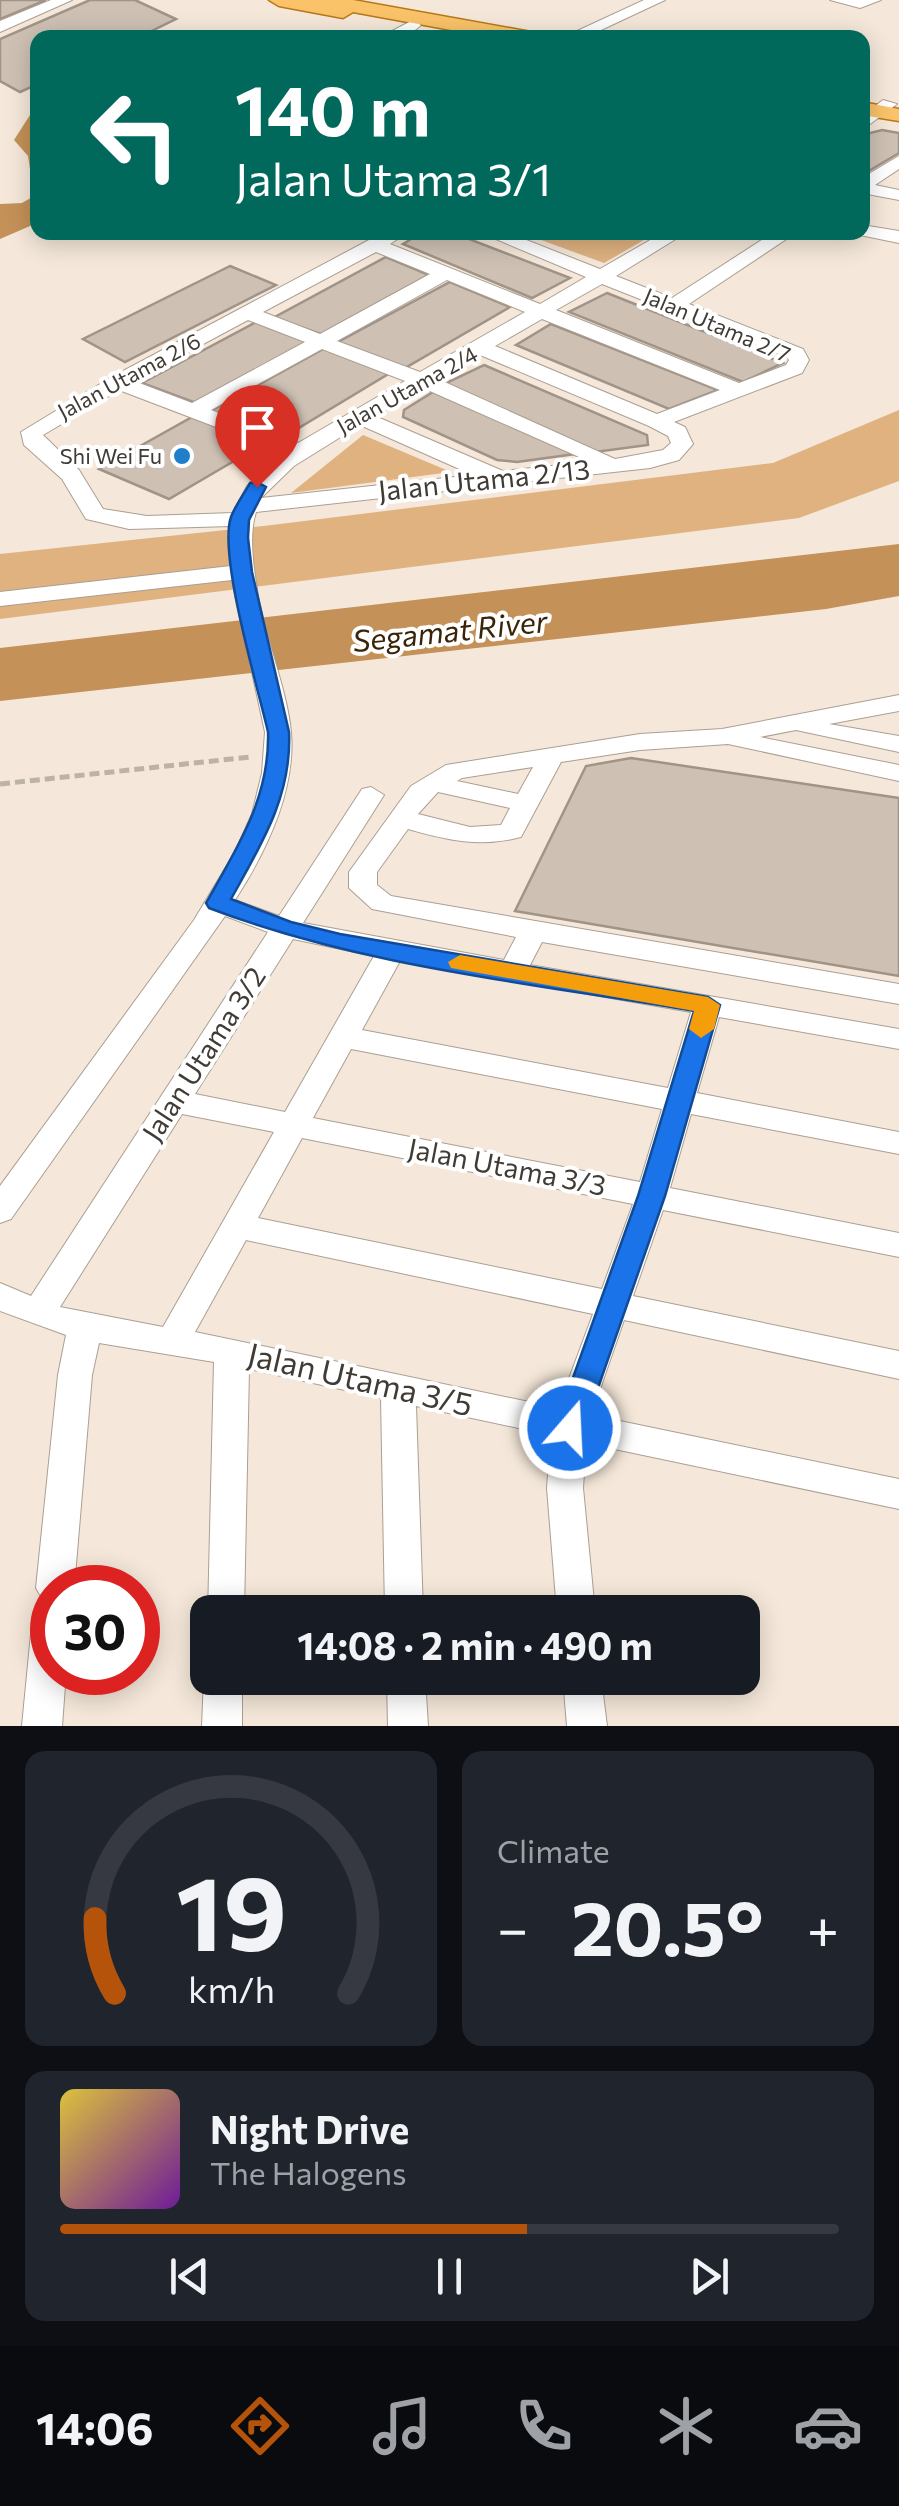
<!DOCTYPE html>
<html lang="en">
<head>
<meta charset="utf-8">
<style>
	:root { --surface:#171b24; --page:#20242c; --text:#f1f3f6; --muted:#9ea1a6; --line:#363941; --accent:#b45309 }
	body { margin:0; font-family:Commissioner,sans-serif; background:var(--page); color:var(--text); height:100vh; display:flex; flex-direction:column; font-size:38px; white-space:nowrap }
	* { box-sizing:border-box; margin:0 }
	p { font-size:32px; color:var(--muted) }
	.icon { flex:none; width:55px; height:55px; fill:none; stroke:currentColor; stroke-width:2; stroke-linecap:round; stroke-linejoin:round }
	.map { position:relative; height:1726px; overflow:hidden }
	.panel { display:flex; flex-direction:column; gap:25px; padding:25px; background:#0d0f14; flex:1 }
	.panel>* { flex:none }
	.banner { position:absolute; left:30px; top:30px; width:840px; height:210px; border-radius:20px; box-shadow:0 5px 25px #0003; background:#00695c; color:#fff; overflow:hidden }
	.speed { position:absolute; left:30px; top:1565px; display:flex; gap:20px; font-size:50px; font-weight:700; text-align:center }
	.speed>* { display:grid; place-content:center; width:130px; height:130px; border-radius:50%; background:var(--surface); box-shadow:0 5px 25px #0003; line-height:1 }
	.speed .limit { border:15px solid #d22; background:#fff; color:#111 }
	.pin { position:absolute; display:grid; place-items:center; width:85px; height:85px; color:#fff; margin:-102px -42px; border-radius:50% 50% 50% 0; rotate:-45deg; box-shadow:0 0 10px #0007 }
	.pin .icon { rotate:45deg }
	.me { position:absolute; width:110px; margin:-55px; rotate:19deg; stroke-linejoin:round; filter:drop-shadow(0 0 8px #0008) }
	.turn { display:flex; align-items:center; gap:35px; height:210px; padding:0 40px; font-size:45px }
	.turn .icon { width:130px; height:130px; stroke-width:2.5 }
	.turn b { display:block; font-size:70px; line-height:85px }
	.big { font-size:75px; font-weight:700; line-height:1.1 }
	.panel .card { flex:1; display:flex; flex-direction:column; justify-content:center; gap:15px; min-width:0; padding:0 35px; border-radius:20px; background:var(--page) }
	.panel .dial { align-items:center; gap:0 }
	.dial svg { height:260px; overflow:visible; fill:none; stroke:var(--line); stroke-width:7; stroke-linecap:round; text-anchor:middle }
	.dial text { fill:var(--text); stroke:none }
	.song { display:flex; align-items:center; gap:30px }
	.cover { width:120px; height:120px; border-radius:15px; background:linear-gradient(135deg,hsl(50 70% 55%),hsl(280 70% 35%)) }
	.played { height:10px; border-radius:5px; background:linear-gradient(90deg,var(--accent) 60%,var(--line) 60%) }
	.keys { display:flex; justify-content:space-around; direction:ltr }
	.heat { display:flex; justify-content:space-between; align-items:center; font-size:55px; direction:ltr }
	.panel .tiles { flex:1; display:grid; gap:25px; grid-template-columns:1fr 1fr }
	.card:last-child { grid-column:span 2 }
	.trip { position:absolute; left:190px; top:1595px; width:570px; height:100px; border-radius:20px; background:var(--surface); box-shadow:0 5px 25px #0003; font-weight:700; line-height:100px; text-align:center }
	.dock { display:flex; height:160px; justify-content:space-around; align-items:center; background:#090b0e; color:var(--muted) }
	.dock .icon { width:70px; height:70px }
	.dock .selected { color:var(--accent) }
	.dock b { font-size:45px; color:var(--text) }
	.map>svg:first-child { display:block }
	.green { fill:#dfb280 }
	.water { fill:#c49158 }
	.building { fill:#cec1b4; stroke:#a09387; stroke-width:2.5 }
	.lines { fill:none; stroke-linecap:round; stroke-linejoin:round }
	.minor-casing { stroke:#ab9f92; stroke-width:2 }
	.major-casing { stroke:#b77917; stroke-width:3 }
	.path { stroke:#bdb2a7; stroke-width:5; stroke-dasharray:10 5; stroke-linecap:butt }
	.minor { fill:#fff; fill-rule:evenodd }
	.major { fill:#fac36a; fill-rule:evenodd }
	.route { fill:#1a73e8; stroke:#114b97; stroke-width:2.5 }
	.slow { fill:#f59e0b }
	.poi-dot { fill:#1f7fcb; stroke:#fff; stroke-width:4 }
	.labels { text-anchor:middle; stroke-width:8; stroke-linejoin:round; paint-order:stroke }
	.far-street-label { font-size:22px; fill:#413b36; stroke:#fff }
	.far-poi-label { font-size:22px; fill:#413b36; stroke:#fff; text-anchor:end }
	.street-label { font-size:28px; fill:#413b36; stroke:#fff }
	.water-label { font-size:30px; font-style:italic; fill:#392409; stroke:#fff }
	.near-street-label { font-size:32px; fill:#413b36; stroke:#fff }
</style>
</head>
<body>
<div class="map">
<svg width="899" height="1726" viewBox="0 0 899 1726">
	<rect width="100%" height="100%" fill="#f5e8da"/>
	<g class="green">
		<polygon points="522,233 656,233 604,263"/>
		<polygon points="899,410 899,481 799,518 0,619 0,554 272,525 773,463"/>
		<polygon points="363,435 451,472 291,493"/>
	</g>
	<g class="water">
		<polygon points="37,104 37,223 0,239 0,204 22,203 34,196 28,156 14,140"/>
		<polygon points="899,544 899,596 826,609 0,701 0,648"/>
	</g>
	<g class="building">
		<polygon points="0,0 46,0 0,19"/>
		<polygon points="90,0 135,0 176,19 137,38 38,38 38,84 20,92 0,81 0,39"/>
		<polygon points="882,130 899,133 899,153 862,175 862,135"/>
		<polygon points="423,232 451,232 570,278 532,298 403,244"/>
		<polygon points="386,257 429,275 321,334 273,318"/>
		<polygon points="230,266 276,285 125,362 83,339"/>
		<polygon points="450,282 510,307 405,368 338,342"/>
		<polygon points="607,293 783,363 743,382 569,312"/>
		<polygon points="256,322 308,341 196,403 142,383"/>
		<polygon points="551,324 718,390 669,409 516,345"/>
		<polygon points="325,348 390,373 282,438 211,411"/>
		<polygon points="484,365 647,435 648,445 595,452 442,385"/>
		<polygon points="433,392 575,454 517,462 497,460 403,417 404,410"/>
		<polygon points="194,416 263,444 169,499 99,469"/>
		<polygon points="631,758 899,798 899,976 515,911 586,766"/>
	</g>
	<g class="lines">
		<g class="minor-casing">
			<g id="minor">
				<polygon points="51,0 72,0 0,32 0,21"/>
				<polygon points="644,0 665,0 584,38 562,38"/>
				<polygon points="830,0 881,0 860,8"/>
				<path d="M413 20 421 25C409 37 396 38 379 38Z"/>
				<polygon points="883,100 897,104 862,130 862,116"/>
				<polygon points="899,156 899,169 875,185 899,190 899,200 862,193 862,178"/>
				<polygon points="862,225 899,231 899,243 855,234 862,232"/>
				<path d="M384 232H408L390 244 540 304 586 277 479 232H506L600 269 664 232H687L616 276 672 298 774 232H797L689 304 803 349 809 360 802 373 674 422 685 427 693 444 679 460 650 468 256 512C248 538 254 569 258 596 266 641 287 689 291 732 296 791 266 852 235 900L279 916 362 789 371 787 384 795 303 923 504 960 516 937 372 909 349 888V872L411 786 446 765 640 734 722 729 899 695V711L829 724 899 736V752L796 730 760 737 899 765V781L728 744 640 750 561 762 521 837C480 848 447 840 408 829L377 872V885L391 896 899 984V1004L542 942 530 965 899 1029V1049L719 1017 697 1093 899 1132V1154L691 1114 670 1188 899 1233V1257L663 1210 633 1296 899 1351V1379L624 1320 591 1415 899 1479V1509L586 1443 583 1488 595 1612H557L547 1488 551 1435 416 1406 423 1612H385L381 1398 249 1369 244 1612 208 1615 214 1362 99 1343 92 1375 74 1588H52V1672H66L62 1726H22L33 1613 43 1600 36 1588 58 1375 66 1335 0 1311V1283L31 1296 268 932 225 916 11 1219 0 1223V1186L194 920 235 852 252 814 262 773 265 732 232 580 0 606V592L231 566V526L129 529 86 519 62 479 24 445 21 432 110 378ZM376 252 430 274 320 334 263 312ZM447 280 525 312 420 372 337 341ZM602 284 787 357 789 360 786 365 739 383 556 310ZM542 319 720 390 657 414 495 346ZM248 320 305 342 192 403 134 381ZM322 349 405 381 298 443 211 410ZM480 355 649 426 668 436 671 443 663 450 615 459 438 379ZM423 388 586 460 590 462 503 471 375 416ZM119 390 284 453 247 486 233 513 147 516 103 509 79 470 43 435ZM360 425 473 475 261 498 294 466ZM533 767 518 794 457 781 462 778ZM438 792 510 808 501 825 470 827 418 814ZM293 939 374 956 285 1112 195 1094ZM400 961 691 1012 668 1088 362 1030ZM351 1049 662 1109 640 1182 313 1118ZM182 1114 274 1132 163 1327 60 1307ZM302 1138 633 1204 602 1289 258 1218ZM246 1240 593 1314 558 1408 195 1332Z"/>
				<polygon points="208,1669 208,1678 242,1678 242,1726 202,1726 204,1678"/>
				<polygon points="387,1678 425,1678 428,1726 388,1726"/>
				<polygon points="563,1678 601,1678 607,1726 567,1726"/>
			</g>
		</g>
		<g class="major-casing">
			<g id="major">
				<polygon points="269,0 353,0 531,32 541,38 495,38 353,12 343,18 279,6"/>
				<polygon points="862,102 899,109 899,121 862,115"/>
			</g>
		</g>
		<polyline class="path" points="0,784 250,757"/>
		<use href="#minor" class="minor"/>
		<use href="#major" class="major"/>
	</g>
	<path class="route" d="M257 482 266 487 249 520 248 538 252 572 289 732C292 796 261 845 231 899L291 922 340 934 708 997 720 1005 665 1196 584 1428 580 1436 570 1439 559 1436 555 1428 638 1196 694 1011C532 983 363 967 209 908L206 903C237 848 270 798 268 732 258 688 218 555 231 517 235 506 244 494 250 483Z"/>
	<polygon class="slow" points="460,955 708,997 720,1005 714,1029 701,1038 689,1029 694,1011 451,968 448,962"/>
	<circle class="poi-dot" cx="182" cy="456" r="10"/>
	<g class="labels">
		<g class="far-street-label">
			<text transform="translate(717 325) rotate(23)" y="8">Jalan Utama 2/7</text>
			<text transform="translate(129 376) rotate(-28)" y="8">Jalan Utama 2/6</text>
			<text transform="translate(407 390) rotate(-29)" y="8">Jalan Utama 2/4</text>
		</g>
		<g class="far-poi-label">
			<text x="162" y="464">Shi Wei Fu</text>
		</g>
		<g class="street-label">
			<text transform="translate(484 480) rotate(-6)" y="10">Jalan Utama 2/13</text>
			<text transform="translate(204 1054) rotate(-57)" y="10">Jalan Utama 3/2</text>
			<text transform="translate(507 1167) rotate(11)" y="10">Jalan Utama 3/3</text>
		</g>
		<g class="water-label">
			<text transform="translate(450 632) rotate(-6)" y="10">Segamat River</text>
		</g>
		<g class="near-street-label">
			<text transform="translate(360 1380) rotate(13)" y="11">Jalan Utama 3/5</text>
		</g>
	</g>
</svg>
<div class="speed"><div class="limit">30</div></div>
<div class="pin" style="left:257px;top:487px;background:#d93025"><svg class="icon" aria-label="arrive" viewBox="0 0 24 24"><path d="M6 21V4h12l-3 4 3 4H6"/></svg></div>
<svg class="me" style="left:570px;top:1428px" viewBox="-20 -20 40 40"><circle r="17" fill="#1a73e8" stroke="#fff" stroke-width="3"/><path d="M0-11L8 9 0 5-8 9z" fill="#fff"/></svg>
<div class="trip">14:08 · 2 min · 490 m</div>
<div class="banner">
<div class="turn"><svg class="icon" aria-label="left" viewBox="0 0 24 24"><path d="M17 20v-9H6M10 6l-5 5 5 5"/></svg><div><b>140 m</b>Jalan Utama 3/1</div></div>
</div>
</div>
<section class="panel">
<div class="tiles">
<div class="card dial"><svg viewBox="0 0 100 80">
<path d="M14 69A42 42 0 1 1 86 69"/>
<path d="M14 69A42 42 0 0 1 8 46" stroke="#b45309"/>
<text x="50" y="56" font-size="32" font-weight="700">19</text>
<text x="50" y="72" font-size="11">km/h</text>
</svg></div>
<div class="card"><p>Climate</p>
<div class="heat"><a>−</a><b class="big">20.5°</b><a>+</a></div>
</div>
<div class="card">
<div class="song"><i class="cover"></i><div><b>Night Drive</b><p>The Halogens</p></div></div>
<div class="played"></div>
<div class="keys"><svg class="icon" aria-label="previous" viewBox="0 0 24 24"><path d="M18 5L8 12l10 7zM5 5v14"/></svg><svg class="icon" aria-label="pause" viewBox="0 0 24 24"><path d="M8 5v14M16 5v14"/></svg><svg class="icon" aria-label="next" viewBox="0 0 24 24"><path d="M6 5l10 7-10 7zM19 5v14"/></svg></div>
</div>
</div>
</section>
<nav class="dock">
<b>14:06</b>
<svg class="icon selected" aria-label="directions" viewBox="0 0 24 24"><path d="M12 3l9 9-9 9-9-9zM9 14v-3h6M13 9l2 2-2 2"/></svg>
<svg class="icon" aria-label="music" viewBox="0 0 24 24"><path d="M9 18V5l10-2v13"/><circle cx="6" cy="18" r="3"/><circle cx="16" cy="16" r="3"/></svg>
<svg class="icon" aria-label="phone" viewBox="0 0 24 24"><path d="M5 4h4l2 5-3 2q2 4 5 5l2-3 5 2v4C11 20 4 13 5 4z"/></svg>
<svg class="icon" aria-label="climate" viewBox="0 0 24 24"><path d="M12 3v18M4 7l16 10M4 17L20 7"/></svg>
<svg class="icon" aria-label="car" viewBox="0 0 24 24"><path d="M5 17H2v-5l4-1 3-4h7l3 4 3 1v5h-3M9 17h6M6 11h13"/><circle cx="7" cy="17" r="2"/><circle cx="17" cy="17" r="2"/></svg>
</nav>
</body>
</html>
